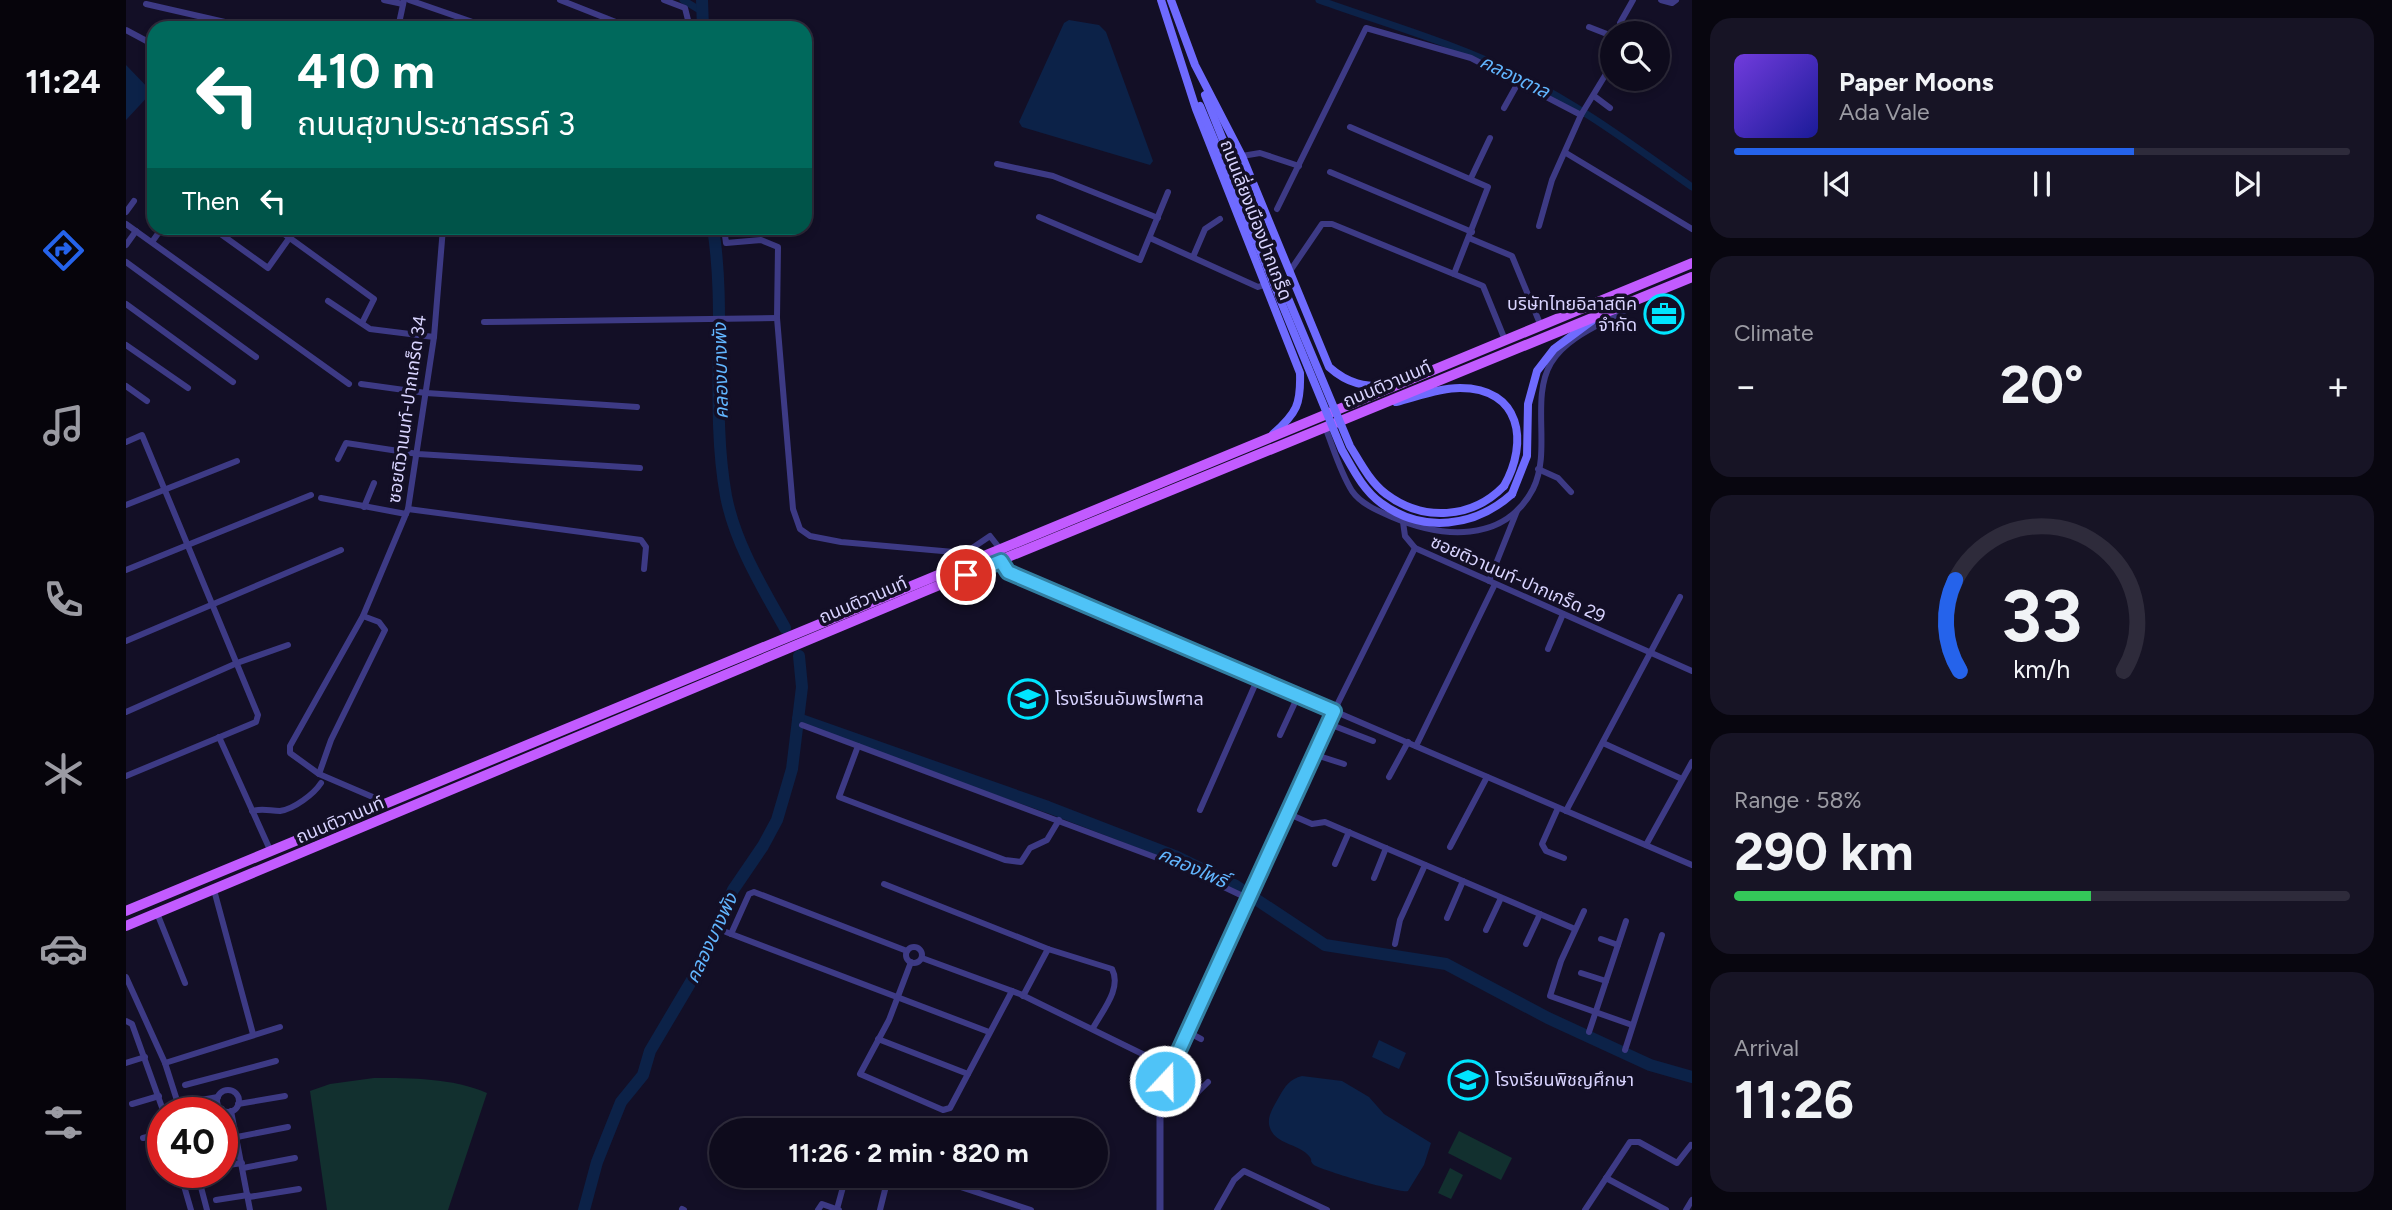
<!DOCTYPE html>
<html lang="en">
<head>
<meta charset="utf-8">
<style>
	:root { --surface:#0e0b1c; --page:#171425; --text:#f1f3f6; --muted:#9b9ba3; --line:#2e2b3b; --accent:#2563eb }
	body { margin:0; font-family:Figtree,"Noto Sans Thai",sans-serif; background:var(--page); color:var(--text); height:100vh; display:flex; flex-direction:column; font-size:26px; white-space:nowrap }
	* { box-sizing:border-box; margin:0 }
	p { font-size:23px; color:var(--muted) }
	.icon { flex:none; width:38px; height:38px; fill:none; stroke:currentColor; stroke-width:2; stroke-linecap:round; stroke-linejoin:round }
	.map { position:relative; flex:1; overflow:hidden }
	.details { display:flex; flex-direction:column; gap:18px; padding:18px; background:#08060f; width:700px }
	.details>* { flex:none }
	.top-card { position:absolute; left:21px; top:21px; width:665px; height:214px; border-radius:21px; box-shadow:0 4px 10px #0003,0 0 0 2px var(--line); background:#00695c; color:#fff; overflow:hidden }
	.fabs { position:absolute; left:1474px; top:21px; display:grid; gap:14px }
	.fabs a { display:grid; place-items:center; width:70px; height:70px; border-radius:50%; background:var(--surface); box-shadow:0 4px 10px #0003,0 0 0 2px var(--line); font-size:35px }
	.speed { position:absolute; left:21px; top:1097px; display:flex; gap:14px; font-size:35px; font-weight:700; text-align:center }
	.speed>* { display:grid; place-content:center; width:91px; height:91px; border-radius:50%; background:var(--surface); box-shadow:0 4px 10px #0003,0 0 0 2px var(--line); line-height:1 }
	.speed .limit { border:10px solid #d22; background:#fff; color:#111 }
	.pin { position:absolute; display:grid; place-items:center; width:60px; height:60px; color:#fff; margin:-30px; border:4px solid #fff; border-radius:50%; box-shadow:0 2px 7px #0007 }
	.me { position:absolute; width:77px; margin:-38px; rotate:21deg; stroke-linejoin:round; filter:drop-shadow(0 0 5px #0008) }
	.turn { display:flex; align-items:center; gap:24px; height:147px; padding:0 35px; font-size:32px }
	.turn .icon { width:91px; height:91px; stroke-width:2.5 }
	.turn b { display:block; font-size:49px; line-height:60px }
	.then { display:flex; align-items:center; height:66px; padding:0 35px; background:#0003; gap:14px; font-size:26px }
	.big { font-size:52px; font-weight:700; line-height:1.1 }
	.details .widget { flex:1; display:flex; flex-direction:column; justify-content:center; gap:10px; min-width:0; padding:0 24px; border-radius:21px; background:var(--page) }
	.details .dial { align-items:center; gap:0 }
	.dial svg { height:182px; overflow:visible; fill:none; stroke:var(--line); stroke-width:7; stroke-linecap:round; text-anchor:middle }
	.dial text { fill:var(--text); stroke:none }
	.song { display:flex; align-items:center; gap:21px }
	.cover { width:84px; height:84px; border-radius:10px; background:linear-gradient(135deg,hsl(260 70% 55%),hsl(240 70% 35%)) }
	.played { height:7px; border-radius:4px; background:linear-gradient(90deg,var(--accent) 65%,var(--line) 65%) }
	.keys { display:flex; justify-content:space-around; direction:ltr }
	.heat { display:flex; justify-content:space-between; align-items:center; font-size:38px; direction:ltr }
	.charge { height:10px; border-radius:5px; background:linear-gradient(90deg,#34c759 58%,var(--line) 0) }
	.trip { position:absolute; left:583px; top:1118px; width:399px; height:70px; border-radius:35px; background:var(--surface); box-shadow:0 4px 10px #0003,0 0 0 2px var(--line); font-weight:700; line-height:70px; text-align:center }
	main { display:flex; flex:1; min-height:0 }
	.menu { display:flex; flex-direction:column; width:126px; justify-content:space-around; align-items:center; background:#06040b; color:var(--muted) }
	.menu .icon { width:49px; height:49px }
	.menu .active { color:var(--accent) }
	.menu b { font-size:32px; color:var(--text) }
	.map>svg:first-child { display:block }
	.green { fill:#12302f }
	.water { fill:#0c2248 }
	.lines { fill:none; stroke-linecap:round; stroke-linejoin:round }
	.canal { stroke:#0c2248; stroke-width:7 }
	.river { stroke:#0c2248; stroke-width:12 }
	.minor { stroke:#3d3a85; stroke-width:6 }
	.tertiary { stroke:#3d3a85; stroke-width:7 }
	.secondary { stroke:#6f6bff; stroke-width:8 }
	.primary { stroke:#c25bff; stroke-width:10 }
	.secondary-bridge { stroke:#6f6bff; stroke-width:8 }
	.route-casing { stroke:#337fa1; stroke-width:18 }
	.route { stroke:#4fc3f7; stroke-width:12 }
	.labels { text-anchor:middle; stroke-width:7; stroke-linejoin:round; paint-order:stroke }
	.street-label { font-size:18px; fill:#d9d4ff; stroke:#130f26 }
	.poi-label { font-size:18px; fill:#d9d4ff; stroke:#130f26; text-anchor:start }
	.water-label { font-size:19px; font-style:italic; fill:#62b6ff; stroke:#130f26 }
</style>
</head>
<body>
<main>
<nav class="menu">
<b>11:24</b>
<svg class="icon active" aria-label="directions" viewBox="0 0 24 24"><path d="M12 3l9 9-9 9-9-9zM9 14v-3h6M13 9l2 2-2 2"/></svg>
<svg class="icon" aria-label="music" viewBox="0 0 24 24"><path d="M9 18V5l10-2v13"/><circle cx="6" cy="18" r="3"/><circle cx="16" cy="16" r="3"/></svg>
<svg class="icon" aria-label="phone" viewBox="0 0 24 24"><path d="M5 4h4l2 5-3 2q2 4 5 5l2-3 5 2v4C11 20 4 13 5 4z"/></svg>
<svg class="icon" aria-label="climate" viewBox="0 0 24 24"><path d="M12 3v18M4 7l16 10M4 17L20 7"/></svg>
<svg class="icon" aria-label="car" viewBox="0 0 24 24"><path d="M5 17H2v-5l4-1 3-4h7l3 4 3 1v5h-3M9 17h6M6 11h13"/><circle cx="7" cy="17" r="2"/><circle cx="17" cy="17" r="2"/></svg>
<svg class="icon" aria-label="filters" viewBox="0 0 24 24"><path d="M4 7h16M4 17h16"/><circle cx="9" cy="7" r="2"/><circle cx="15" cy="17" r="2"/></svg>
</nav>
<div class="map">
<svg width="1566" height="1210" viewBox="0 0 1566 1210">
	<rect width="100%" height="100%" fill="#130f26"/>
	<g class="green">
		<path d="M248 1078C287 1078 325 1078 361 1093L322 1210H201L184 1091 204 1084Z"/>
		<polygon points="1333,1131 1386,1158 1375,1180 1322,1153"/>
		<polygon points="1324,1168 1337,1175 1325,1199 1312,1193"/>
	</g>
	<g class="water">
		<polygon points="943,20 973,25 980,32 1027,161 1024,165 896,127 893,122 938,23"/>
		<polygon points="0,65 26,92 0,120"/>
		<polygon points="1253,1040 1280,1053 1273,1069 1246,1057"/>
		<path d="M1176 1076 1216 1081 1243 1097 1258 1114 1305 1143 1298 1165 1282 1191C1276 1194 1195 1170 1188 1165 1182 1159 1188 1162 1183 1156 1174 1145 1153 1144 1146 1132 1138 1120 1147 1108 1153 1097 1159 1086 1164 1079 1176 1076Z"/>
	</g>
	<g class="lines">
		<g class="canal">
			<polyline points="557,0 577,12"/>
			<path d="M1193 0C1260 24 1328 43 1392 75 1455 106 1509 147 1566 187"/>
		</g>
		<g class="river">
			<polyline points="576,0 577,28"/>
			<path d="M587 228C601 316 584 408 600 496 609 543 636 587 659 628"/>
			<polyline points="672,719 922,807 1049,856 1110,886 1199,945 1320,964 1422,1018 1524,1065 1566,1077"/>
			<polyline points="458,1210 471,1162 495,1102 517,1075 524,1051 566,980 607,890 637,846 651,820 666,769 676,687 673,656"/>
		</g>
		<g class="minor">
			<polyline points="258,0 277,4"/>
			<polyline points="283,0 364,28"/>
			<polyline points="434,0 505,28"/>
			<polyline points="538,0 559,8 564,28"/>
			<polyline points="1535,0 1546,3 1550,0"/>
			<polyline points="20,4 125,28"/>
			<polyline points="1494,23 1507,0"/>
			<polyline points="1463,27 1486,36"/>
			<polyline points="272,28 278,0"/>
			<polyline points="0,30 28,45"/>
			<polyline points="1468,96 1484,108"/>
			<polyline points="1378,108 1392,83"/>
			<polyline points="1224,127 1362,187 1328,274"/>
			<polyline points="1440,153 1566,229"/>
			<polyline points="1116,156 1134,153 1173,166"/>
			<polyline points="871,164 927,176 1032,218"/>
			<polyline points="1204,172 1346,232"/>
			<polyline points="1345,178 1364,138"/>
			<polyline points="1151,209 1240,28 1345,58 1455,115"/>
			<polyline points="0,212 8,201"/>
			<polyline points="913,217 1014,260 1042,192"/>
			<polyline points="0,224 223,384"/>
			<polyline points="1413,226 1426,180 1455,115 1486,64"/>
			<polyline points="95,228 92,232 142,268 164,237"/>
			<polyline points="150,228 248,299 236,323"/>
			<polyline points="598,228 600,243 635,240 652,247 651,318 658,402 667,509 674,529 684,536 715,542 839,553 852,559"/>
			<polyline points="1024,238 1132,287 1138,285"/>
			<polyline points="1343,238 1386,256 1415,326"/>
			<polyline points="26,242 36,228"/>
			<polyline points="0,245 10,231"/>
			<polyline points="1067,257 1079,229 1094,219"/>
			<polyline points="0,262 130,357"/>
			<polyline points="1164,271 1196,224 1206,224 1357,286 1379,340"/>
			<polyline points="202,301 244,329 308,337"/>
			<polyline points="0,304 107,382"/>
			<polyline points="358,322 651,318"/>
			<polyline points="0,345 62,388"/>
			<polyline points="235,384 300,393 511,407"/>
			<polyline points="0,386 21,401"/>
			<path d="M1199 427C1207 447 1214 472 1226 491 1235 504 1252 511 1266 517 1315 538 1378 544 1407 489 1426 451 1404 399 1425 363 1441 335 1482 322 1508 305"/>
			<polyline points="0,442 16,435 132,715 130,722 0,776"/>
			<polyline points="212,459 220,443 292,454 514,468"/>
			<polyline points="1412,469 1432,478 1445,492"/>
			<polyline points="195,498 280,514"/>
			<polyline points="0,505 111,461"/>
			<polyline points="238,507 248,483"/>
			<polyline points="282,509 515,540 520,547 518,569"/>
			<polyline points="1277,522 1279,536 1289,548 1566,671"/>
			<polyline points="1289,548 1208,711 1566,865"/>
			<polyline points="839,553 864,536 875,550"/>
			<polyline points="0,570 185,495"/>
			<polyline points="1363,581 1391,511"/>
			<polyline points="0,641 215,550"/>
			<polyline points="1422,649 1437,614"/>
			<polyline points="0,712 111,663 162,645"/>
			<polyline points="1203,724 1247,741"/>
			<polyline points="676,725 1058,868 1123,899"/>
			<polyline points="1154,735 1172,696"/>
			<polyline points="93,737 145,852"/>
			<polyline points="1477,743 1556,779"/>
			<polyline points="732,746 713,797 879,860 895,862 904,848 921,840 933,820"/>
			<polyline points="1290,746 1369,584"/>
			<polyline points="1190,755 1218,764"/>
			<polyline points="193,774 205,740 259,630 253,622 237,616"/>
			<polyline points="1263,777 1282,742"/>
			<polyline points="257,805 249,798 193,774 164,753 164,746 237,616 282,509 308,337 317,228"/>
			<polyline points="1432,808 1416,844 1420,851 1438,858"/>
			<polyline points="1074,810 1132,678"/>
			<path d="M126 811C137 808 144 811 154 811 168 809 188 794 195 783"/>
			<polyline points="1440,811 1554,597"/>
			<polyline points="1163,814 1186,824 1199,822 1449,929"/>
			<polyline points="1520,845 1566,762"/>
			<polyline points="1324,847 1361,777"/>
			<polyline points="1209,864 1223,832"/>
			<polyline points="1248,878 1260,848"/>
			<polyline points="758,884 922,949"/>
			<polyline points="88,890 127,1034"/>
			<polyline points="1458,911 1435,961 1424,996 1506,1025"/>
			<polyline points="31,913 59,983"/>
			<polyline points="1321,918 1337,881"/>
			<polyline points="1360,930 1375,898"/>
			<polyline points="600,932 863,1032"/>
			<polyline points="605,934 623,894 628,892 781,951"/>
			<polyline points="1475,939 1492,945"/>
			<polyline points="1269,944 1274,920 1299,865"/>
			<polyline points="1400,944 1414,914"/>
			<circle cx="788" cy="955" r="8"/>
			<polyline points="796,958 894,994 1043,1067"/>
			<polyline points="785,962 763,1020 734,1074 817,1110 824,1108 886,991"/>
			<polyline points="1455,973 1480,981"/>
			<polyline points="0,977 39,1063 55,1113"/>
			<path d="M897 996 922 949 986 969C996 988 977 1010 967 1028"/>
			<polyline points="0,1021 6,1024 38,1113"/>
			<polyline points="1060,1031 1075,1039"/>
			<polyline points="1463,1032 1500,921"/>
			<polyline points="752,1039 842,1074"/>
			<polyline points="1499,1050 1536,935"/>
			<polyline points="0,1063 19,1057"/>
			<polyline points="39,1063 154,1027"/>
			<polyline points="1039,1081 1071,1093 1082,1082"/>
			<polyline points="59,1085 150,1061"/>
			<circle cx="102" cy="1101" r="11"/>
			<polyline points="6,1104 33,1096"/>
			<polyline points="52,1104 92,1097"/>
			<polyline points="112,1104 159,1096"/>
			<polyline points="105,1111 124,1210"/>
			<polyline points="75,1113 96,1109"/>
			<polyline points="111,1137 162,1127"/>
			<polyline points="17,1138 37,1133"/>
			<polyline points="96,1166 116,1163"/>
			<polyline points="117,1168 169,1158"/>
			<polyline points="54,1172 65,1210"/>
			<polyline points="71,1172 81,1210"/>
			<polyline points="801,1176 905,1210"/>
			<polyline points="1480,1178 1540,1210"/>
			<polyline points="123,1197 173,1189"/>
			<polyline points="90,1200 122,1195"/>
			<polyline points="556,1209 558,1210"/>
			<polyline points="711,1209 720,1176"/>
			<polyline points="692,1210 696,1204 713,1210"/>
			<polyline points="754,1210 762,1178"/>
			<polyline points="1091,1210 1108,1180 1118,1171 1201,1210"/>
			<polyline points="1459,1210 1504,1142 1513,1142 1551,1163 1565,1145"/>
			<polyline points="1560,1210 1566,1200"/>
		</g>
		<polyline class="tertiary" points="875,560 882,572 1208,711 1043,1067 1034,1100 1034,1210"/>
		<g class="secondary">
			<path d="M1035 0 1070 109 1174 373C1175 404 1171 413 1147 434"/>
			<path d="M1045 0 1069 65 1116 156 1203 367C1222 384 1239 387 1263 386"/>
			<polyline points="1079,95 1123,205"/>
			<polyline points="1074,106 1117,209"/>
			<path d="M1270 402C1290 397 1313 388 1334 388 1395 388 1403 442 1378 486"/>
			<polyline points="1386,494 1401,456 1402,404 1411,371 1428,349 1467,320"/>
		</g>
		<g class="primary">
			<polyline points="0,911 1566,263"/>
			<polyline points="0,926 804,589 1566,277"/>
		</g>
		<g class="secondary-bridge">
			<path d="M1123 205 1224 446C1234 462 1244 482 1260 494 1297 522 1346 519 1378 486"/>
			<path d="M1117 209 1216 450C1227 469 1237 490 1255 503 1297 534 1349 527 1386 494"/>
		</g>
	</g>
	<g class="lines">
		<g class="route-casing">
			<polyline id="route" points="840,575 875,561 882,572 1208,711 1039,1081"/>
		</g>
		<use href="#route" class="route"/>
	</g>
	<defs>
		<g id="office-ring" transform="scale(2.0125)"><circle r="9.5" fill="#130f26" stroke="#00e5ff" stroke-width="1.5"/><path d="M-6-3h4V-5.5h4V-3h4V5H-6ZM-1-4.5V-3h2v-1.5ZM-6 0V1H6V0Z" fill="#00e5ff"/></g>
		<g id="school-ring" transform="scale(2.0125)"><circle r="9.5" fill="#130f26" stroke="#00e5ff" stroke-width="1.5"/><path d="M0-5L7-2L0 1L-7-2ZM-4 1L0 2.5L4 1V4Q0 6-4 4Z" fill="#00e5ff"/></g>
	</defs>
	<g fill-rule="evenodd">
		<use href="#office-ring" x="1538" y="314"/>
		<use href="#school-ring" x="902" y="699"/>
		<use href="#school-ring" x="1342" y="1080"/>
	</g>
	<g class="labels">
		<g class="street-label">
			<text transform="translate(1130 220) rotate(69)" y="6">ถนนเลี่ยงเมืองปากเกร็ด</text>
			<text transform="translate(1261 384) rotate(-23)" y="6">ถนนติวานนท์</text>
			<text transform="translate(281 409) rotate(-82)" y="6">ซอยติวานนท์-ปากเกร็ด 34</text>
			<text transform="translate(1392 579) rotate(24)" y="6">ซอยติวานนท์-ปากเกร็ด 29</text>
			<text transform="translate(737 600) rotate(-23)" y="6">ถนนติวานนท์</text>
			<text transform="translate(214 820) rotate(-23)" y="6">ถนนติวานนท์</text>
		</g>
		<g class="poi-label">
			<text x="1511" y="310" text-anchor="end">บริษัทไทยอิลาสติค<tspan x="1511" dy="21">จำกัด</tspan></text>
			<text x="929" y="705">โรงเรียนอัมพรไพศาล</text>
			<text x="1369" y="1086">โรงเรียนพิชญศึกษา</text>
		</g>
		<g class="water-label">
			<text transform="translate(1389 76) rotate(26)" y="7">คลองตาล</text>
			<text transform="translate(594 371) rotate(-91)" y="7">คลองบางพัง</text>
			<text transform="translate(1067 867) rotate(24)" y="7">คลองโพธิ์</text>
			<text transform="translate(585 938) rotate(-65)" y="7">คลองบางพัง</text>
		</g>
	</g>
</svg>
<div class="fabs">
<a><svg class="icon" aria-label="search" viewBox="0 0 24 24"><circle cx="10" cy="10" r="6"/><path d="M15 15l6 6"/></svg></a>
</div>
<div class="speed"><div class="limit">40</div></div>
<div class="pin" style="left:840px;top:575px;background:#d93025"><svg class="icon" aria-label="arrive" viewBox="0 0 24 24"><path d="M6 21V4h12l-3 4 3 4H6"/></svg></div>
<svg class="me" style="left:1039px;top:1081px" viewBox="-20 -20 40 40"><circle r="17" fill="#4fc3f7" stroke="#fff" stroke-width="3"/><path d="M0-11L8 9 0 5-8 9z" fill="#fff"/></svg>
<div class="trip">11:26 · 2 min · 820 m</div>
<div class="top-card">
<div class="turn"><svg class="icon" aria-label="left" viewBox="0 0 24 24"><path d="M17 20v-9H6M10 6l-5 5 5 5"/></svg><div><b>410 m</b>ถนนสุขาประชาสรรค์ 3</div></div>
<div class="then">Then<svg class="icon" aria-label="left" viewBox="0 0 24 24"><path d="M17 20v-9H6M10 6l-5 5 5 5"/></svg></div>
</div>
</div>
<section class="details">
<div class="widget">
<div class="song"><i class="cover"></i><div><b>Paper Moons</b><p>Ada Vale</p></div></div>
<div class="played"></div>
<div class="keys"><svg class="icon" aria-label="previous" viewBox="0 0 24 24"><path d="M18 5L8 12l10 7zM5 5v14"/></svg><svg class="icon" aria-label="pause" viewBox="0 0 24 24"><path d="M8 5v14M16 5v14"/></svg><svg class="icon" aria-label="next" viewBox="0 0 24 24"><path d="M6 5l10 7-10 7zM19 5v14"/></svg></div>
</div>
<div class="widget"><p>Climate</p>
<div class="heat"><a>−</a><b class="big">20°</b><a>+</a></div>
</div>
<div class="widget dial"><svg viewBox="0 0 100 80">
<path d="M14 69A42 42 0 1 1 86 69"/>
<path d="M14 69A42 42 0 0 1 12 29" stroke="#2563eb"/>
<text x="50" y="56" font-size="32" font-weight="700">33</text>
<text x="50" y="72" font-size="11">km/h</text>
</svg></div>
<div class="widget"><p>Range · 58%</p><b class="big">290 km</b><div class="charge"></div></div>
<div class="widget"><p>Arrival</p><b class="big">11:26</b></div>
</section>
</main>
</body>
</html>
